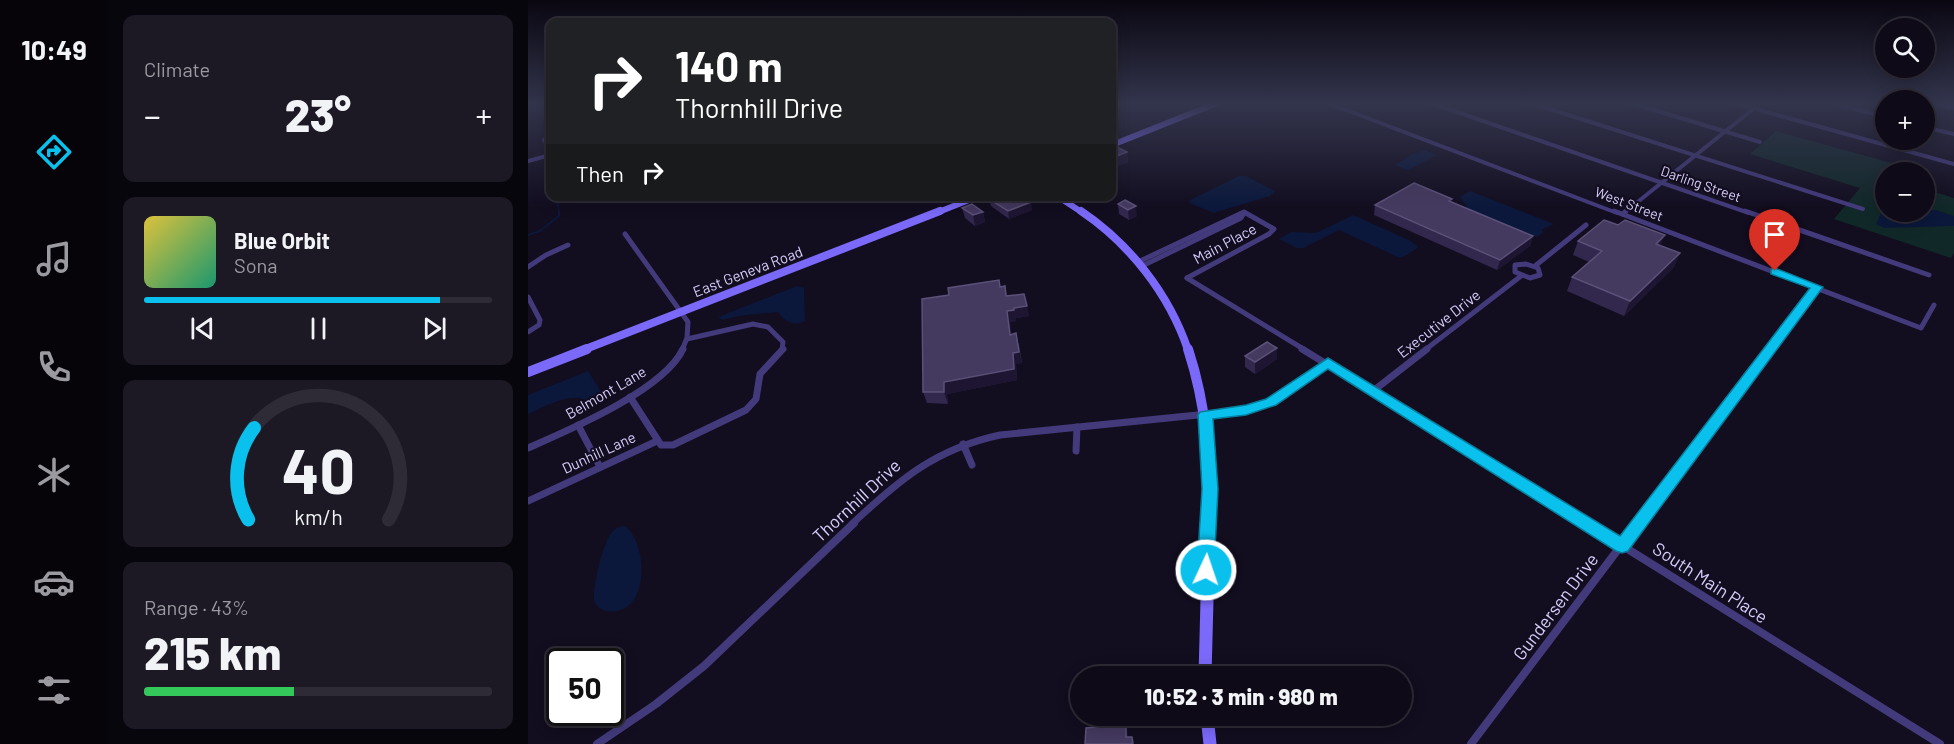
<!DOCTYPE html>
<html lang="en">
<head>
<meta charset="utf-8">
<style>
	:root { --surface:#0e0a17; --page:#1c1824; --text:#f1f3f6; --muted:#9b9aa1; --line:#2e2b36; --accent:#0ac0ed }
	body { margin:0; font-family:Barlow,sans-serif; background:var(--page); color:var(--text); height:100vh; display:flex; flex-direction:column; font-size:22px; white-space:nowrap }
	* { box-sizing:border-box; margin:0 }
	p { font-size:20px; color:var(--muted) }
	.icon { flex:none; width:33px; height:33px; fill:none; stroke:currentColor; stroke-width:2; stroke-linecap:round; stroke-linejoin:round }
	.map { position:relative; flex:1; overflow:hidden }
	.side { display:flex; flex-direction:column; gap:15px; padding:15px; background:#08060d; width:420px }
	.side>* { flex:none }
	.guide { position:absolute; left:18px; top:18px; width:570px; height:183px; border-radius:12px; box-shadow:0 3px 15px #0003,0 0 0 2px var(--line); background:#202124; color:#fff; overflow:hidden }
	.controls { position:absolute; left:1347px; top:18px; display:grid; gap:12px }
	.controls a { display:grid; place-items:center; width:60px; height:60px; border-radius:50%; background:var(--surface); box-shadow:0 3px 15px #0003,0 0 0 2px var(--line); font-size:30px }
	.speed { position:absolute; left:18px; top:648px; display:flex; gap:12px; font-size:30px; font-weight:700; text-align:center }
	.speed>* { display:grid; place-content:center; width:78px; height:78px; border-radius:50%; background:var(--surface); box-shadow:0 3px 15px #0003,0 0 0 2px var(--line); line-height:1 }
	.speed .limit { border:3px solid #111; border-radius:9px; background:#fff; color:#111 }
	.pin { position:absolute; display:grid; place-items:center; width:51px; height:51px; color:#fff; margin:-62px -26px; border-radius:50% 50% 50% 0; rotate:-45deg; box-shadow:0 0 6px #0007 }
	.pin .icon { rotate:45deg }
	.me { position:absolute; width:66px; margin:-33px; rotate:3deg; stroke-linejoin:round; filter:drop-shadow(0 0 4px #0008) }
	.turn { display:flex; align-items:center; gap:21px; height:126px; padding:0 30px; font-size:27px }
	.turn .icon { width:78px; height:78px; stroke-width:2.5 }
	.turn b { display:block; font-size:42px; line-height:51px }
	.then { display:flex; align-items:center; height:57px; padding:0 30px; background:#0003; gap:12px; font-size:22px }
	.big { font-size:45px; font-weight:800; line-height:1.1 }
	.side .widget { flex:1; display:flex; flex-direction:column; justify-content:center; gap:9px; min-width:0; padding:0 21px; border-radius:12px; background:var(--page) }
	.side .dial { align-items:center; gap:0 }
	.dial svg { height:156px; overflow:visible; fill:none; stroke:var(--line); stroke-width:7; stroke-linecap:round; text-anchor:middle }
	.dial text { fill:var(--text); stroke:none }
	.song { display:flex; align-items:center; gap:18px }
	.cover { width:72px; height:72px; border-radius:9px; background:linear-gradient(135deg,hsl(50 70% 55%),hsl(160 70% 35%)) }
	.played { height:6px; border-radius:3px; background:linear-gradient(90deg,var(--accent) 85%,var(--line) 85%) }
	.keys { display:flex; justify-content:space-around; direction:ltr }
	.heat { display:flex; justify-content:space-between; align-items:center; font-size:33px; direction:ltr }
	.charge { height:9px; border-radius:4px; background:linear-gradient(90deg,#34c759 43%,var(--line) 0) }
	.trip { position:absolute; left:542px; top:666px; width:342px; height:60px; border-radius:30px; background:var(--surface); box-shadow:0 3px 15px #0003,0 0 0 2px var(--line); font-weight:800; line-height:60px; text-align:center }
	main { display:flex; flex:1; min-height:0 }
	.tab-bar { display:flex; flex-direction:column; width:108px; justify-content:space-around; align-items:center; background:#060409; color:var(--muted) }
	.tab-bar .icon { width:42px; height:42px }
	.tab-bar .active { color:var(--accent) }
	.tab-bar b { font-size:27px; color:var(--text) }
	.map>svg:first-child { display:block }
	.green { fill:#112829 }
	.water { fill:#0b183b }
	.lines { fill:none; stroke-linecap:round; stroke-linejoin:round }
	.stream-far1 { stroke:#0b183b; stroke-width:1.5 }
	.stream { stroke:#0b183b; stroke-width:2 }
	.minor-far3 { stroke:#433a7c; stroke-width:4 }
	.minor-far2 { stroke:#433a7c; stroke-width:5 }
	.minor-far1 { stroke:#433a7c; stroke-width:7 }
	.minor { stroke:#433a7c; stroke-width:8 }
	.secondary-far3 { stroke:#7b69f9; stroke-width:6 }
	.secondary-far2 { stroke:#7b69f9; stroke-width:8 }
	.secondary-far1 { stroke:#7b69f9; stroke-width:10 }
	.secondary { stroke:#7b69f9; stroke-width:13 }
	.wall { fill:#32274c }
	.shaded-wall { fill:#1e1532 }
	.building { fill:#44395f; stroke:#5b5078; stroke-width:1.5 }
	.route { fill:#0ac0ed; stroke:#067d9a; stroke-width:1.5 }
	.labels { text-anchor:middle; stroke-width:4.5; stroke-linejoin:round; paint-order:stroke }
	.far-street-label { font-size:14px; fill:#d8cefd; stroke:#120d1f }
	.street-label { font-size:15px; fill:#d8cefd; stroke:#120d1f }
	.near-street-label { font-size:18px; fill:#d8cefd; stroke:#120d1f }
</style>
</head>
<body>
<main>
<nav class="tab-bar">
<b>10:49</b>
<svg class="icon active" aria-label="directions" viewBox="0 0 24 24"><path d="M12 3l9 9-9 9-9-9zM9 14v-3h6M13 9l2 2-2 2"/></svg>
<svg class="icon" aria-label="music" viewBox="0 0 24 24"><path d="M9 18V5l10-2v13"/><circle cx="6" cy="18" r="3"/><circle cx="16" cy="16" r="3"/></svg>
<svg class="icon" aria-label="phone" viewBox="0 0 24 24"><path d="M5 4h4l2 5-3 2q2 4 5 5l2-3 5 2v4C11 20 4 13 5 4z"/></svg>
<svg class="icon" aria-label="climate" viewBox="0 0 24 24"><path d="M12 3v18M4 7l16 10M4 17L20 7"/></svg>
<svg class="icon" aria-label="car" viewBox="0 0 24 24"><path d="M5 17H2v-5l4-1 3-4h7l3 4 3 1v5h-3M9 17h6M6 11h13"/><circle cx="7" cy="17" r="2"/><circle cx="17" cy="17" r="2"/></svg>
<svg class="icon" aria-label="filters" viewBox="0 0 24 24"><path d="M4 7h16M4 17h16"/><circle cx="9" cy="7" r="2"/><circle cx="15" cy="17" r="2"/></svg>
</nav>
<section class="side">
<div class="widget"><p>Climate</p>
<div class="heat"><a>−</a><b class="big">23°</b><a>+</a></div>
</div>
<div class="widget">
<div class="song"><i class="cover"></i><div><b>Blue Orbit</b><p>Sona</p></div></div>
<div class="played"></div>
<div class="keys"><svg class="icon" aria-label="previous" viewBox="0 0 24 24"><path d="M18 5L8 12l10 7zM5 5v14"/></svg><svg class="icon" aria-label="pause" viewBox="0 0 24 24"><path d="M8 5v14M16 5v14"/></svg><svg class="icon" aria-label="next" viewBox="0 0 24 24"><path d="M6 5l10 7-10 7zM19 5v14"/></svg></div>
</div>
<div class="widget dial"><svg viewBox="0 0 100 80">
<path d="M14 69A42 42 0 1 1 86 69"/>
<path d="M14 69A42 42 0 0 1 17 22" stroke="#0ac0ed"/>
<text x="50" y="56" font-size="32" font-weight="700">40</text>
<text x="50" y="72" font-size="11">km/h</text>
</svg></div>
<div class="widget"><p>Range · 43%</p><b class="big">215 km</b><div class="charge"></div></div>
</section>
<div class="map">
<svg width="1426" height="744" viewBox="0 0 1426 744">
	<rect width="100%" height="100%" fill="#120d1f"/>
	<polygon class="green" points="1248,131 1385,169 1383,172 1358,172 1358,212 1396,212 1397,189 1426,198 1426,253 1423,258 1306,219 1332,188 1222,154"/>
	<g class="water">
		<polygon points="897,150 908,155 907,156 880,170 867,165 885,154"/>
		<polygon points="711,176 718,176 747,191 742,196 685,213 662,203 662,200"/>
		<polygon points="942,191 1026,224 1013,230 1016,232 1009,237 940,209 932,197"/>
		<polygon points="1397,210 1408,210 1426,216 1426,226 1356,228 1348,224 1353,213 1380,217 1385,212"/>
		<polygon points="825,215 883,241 890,247 879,255 872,258 811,230 775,248 769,248 751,239 763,232 788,233"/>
		<path d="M269 286 276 288 277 321C267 327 256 321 250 312 232 314 214 314 195 320L190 317Z"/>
		<path d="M60 371 75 395C64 408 61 399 50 398 35 396 14 408 0 414V395Z"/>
		<path d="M96 526C120 539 124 618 79 611 72 610 67 605 66 599 65 585 75 543 84 532 87 528 91 527 96 526Z"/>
	</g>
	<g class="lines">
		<polyline class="stream-far1" points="22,185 19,192 30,205 31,213"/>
		<polyline class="stream" points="0,235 12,231 31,216 31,211"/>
		<g class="minor-far3">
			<polyline points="800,103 1089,213"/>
			<polyline points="903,103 1221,213"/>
			<polyline points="1003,103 1335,209"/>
			<polyline points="1103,103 1232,142"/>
			<polyline points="1206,103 1426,164"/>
			<polyline points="1305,103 1358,117"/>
			<polyline points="1406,103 1426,108"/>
			<polyline points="1396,127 1426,134"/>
			<polyline points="22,136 16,140 22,149"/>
			<polyline points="0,161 22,155"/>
			<polyline points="79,196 86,200 102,196"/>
			<polyline points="713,213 717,213"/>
			<polyline points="1096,213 1225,109"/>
		</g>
		<g class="minor-far2">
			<polyline points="1086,211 1393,328 1406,305"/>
			<polyline points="1217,211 1401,275"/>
			<polyline points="1095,214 1098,211"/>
			<polyline points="97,234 160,322 159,338 154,350"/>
			<polyline points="610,262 716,212 746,229 741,234 659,278"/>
			<polygon points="998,264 1010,268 1012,275 1002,278 987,272 987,265"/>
			<polyline points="614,266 713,218 716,213"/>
			<polyline points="1007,266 1058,225"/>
			<polyline points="0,267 18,255 40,245"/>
			<polyline points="659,278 777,350"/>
			<polyline points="0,297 12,320 11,325 0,332"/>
			<polyline points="159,339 225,324 240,327 255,342 254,350"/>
			<polyline points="897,350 993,276"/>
			<polyline points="1241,350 1289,287"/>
		</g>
		<g class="minor-far1">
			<polyline points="774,349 1060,524"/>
			<polyline points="845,391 899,349"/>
			<polyline points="102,397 133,445 145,445 218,410 228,399 232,374 255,349"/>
			<polyline points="50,425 72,467"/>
			<polyline points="435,444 444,465"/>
			<path d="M0 448C41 430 136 390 155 349"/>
			<polyline points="548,451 549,427"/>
			<polyline points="0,501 129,441"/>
			<path d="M324 524C371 480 407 449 472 435L719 410 743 402 800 363"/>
			<polyline points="1109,524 1242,349"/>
		</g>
		<g class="minor">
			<polyline points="1058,523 1412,744"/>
			<polyline points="69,744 128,704 176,666 326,523"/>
			<polyline points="943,744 1110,523"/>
		</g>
		<g class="secondary-far3">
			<polyline points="584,145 689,103"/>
			<polyline points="529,196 555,213"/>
			<polyline points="408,213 451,196"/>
		</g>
		<g class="secondary-far2">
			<path d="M553 211C602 244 641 294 660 350"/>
			<polyline points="55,350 412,211"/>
		</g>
		<g class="secondary-far1">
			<path d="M660 349C679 407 683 464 681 524"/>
			<polyline points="0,372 59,349"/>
		</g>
		<g class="secondary">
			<polyline points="677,676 681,523"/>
			<polyline points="679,716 682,744"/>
		</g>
	</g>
	<g class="wall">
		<polygon points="584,149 599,152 600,162 588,166 584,164"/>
		<polygon points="461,199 504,210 481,219 463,206"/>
		<polygon points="597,200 609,216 601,220 591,214 590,204"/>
		<polygon points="924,203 1005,236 1002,246 969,270 846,215 847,205"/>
		<polygon points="434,208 455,212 457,222 447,226 437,218"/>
		<polygon points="1050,241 1133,246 1152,253 1146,267 1096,316 1039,291 1044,277 1061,262 1045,255"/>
		<polygon points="472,286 477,286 479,296 496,294 501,316 488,318 488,321 482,322 483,334 491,344 494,363 488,364 489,380 419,394 420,404 399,403 395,392"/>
		<polygon points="749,348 749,359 727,374 717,367 717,356"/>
	</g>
	<g class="shaded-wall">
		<polygon points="599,152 600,162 588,166 587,157"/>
		<polygon points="503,202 504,210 481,219 480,211"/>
		<polygon points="608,206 609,216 601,220 600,210"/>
		<polygon points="455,212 457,222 447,226 445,215"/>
		<polygon points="1137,235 1131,249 1128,244"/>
		<polygon points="1005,236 1002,246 969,270 972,260"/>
		<polygon points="1152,253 1146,267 1096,316 1102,301"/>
		<polygon points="499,306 501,316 488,318 488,321 482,322 485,346 482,335 479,311 486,308"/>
		<polygon points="488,333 494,363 488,364 489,380 419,394 420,404 416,392 416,382 485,353"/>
		<polygon points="749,348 749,359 727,374 727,362"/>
		<polygon points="598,724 600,735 600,744 598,737"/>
	</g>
	<g class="building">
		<polygon points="589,147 599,152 587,157 584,155 584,149"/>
		<polygon points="886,183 924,199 921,201 1005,236 972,260 847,205"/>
		<polygon points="466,196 494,196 503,202 480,211 461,199"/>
		<polygon points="597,200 608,206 600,210 590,204"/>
		<polygon points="444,204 455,212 445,215 434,208"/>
		<polygon points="1076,220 1090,225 1097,220 1137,235 1128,244 1152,253 1102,301 1044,277 1074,251 1050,241"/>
		<polygon points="471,280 472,287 477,286 478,296 496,294 499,306 486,308 486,310 479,311 482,335 488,333 491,352 485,353 486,369 416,382 416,392 395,392 394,299 421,295 420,288"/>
		<polygon points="739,342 749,348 727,362 717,356"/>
		<polygon points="598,724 598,737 604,737 605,744 557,744 558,728"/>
	</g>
	<linearGradient id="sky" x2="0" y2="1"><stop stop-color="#0a0711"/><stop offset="0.5" stop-color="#33354d"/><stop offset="1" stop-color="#33354d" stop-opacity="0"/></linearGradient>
	<rect width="1426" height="208" fill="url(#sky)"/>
	<polygon class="route" points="1247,268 1295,287 1100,551 1094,553 1088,551 800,369 748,405 718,415 685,419 690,489 686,570 684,575 678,577 671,575 669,570 674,489 670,415 672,412 718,405 738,399 800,358 1092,536 1282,288 1243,274 1243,269"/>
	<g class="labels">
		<g class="far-street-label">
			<text transform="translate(1173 184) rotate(19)" y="5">Darling Street</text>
			<text transform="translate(1101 204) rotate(21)" y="5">West Street</text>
		</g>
		<g class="street-label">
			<text transform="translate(697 244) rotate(-28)" y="5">Main Place</text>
			<text transform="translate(220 272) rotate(-21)" y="5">East Geneva Road</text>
			<text transform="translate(911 324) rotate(-38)" y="5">Executive Drive</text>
			<text transform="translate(78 393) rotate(-30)" y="5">Belmont Lane</text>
			<text transform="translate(71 453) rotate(-25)" y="5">Dunhill Lane</text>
		</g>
		<g class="near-street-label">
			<text transform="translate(329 501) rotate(-43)" y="6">Thornhill Drive</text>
			<text transform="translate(1182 583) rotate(33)" y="6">South Main Place</text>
			<text transform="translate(1028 607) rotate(-53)" y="6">Gundersen Drive</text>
		</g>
	</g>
</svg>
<div class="controls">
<a><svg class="icon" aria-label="search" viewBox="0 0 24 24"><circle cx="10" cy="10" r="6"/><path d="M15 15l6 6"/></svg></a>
<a>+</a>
<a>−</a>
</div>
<div class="speed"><div class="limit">50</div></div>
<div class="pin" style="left:1247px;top:271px;background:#d93025"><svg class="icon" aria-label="arrive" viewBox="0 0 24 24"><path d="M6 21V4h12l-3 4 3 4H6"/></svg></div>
<svg class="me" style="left:678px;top:570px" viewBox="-20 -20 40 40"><circle r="17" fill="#0ac0ed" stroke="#fff" stroke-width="3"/><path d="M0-11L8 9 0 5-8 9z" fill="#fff"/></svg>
<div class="trip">10:52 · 3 min · 980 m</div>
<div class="guide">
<div class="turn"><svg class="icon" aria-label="right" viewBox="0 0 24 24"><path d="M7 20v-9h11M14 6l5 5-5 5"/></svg><div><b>140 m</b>Thornhill Drive</div></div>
<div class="then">Then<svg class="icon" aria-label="right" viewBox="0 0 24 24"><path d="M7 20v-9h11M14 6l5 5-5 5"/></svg></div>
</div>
</div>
</main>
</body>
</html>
